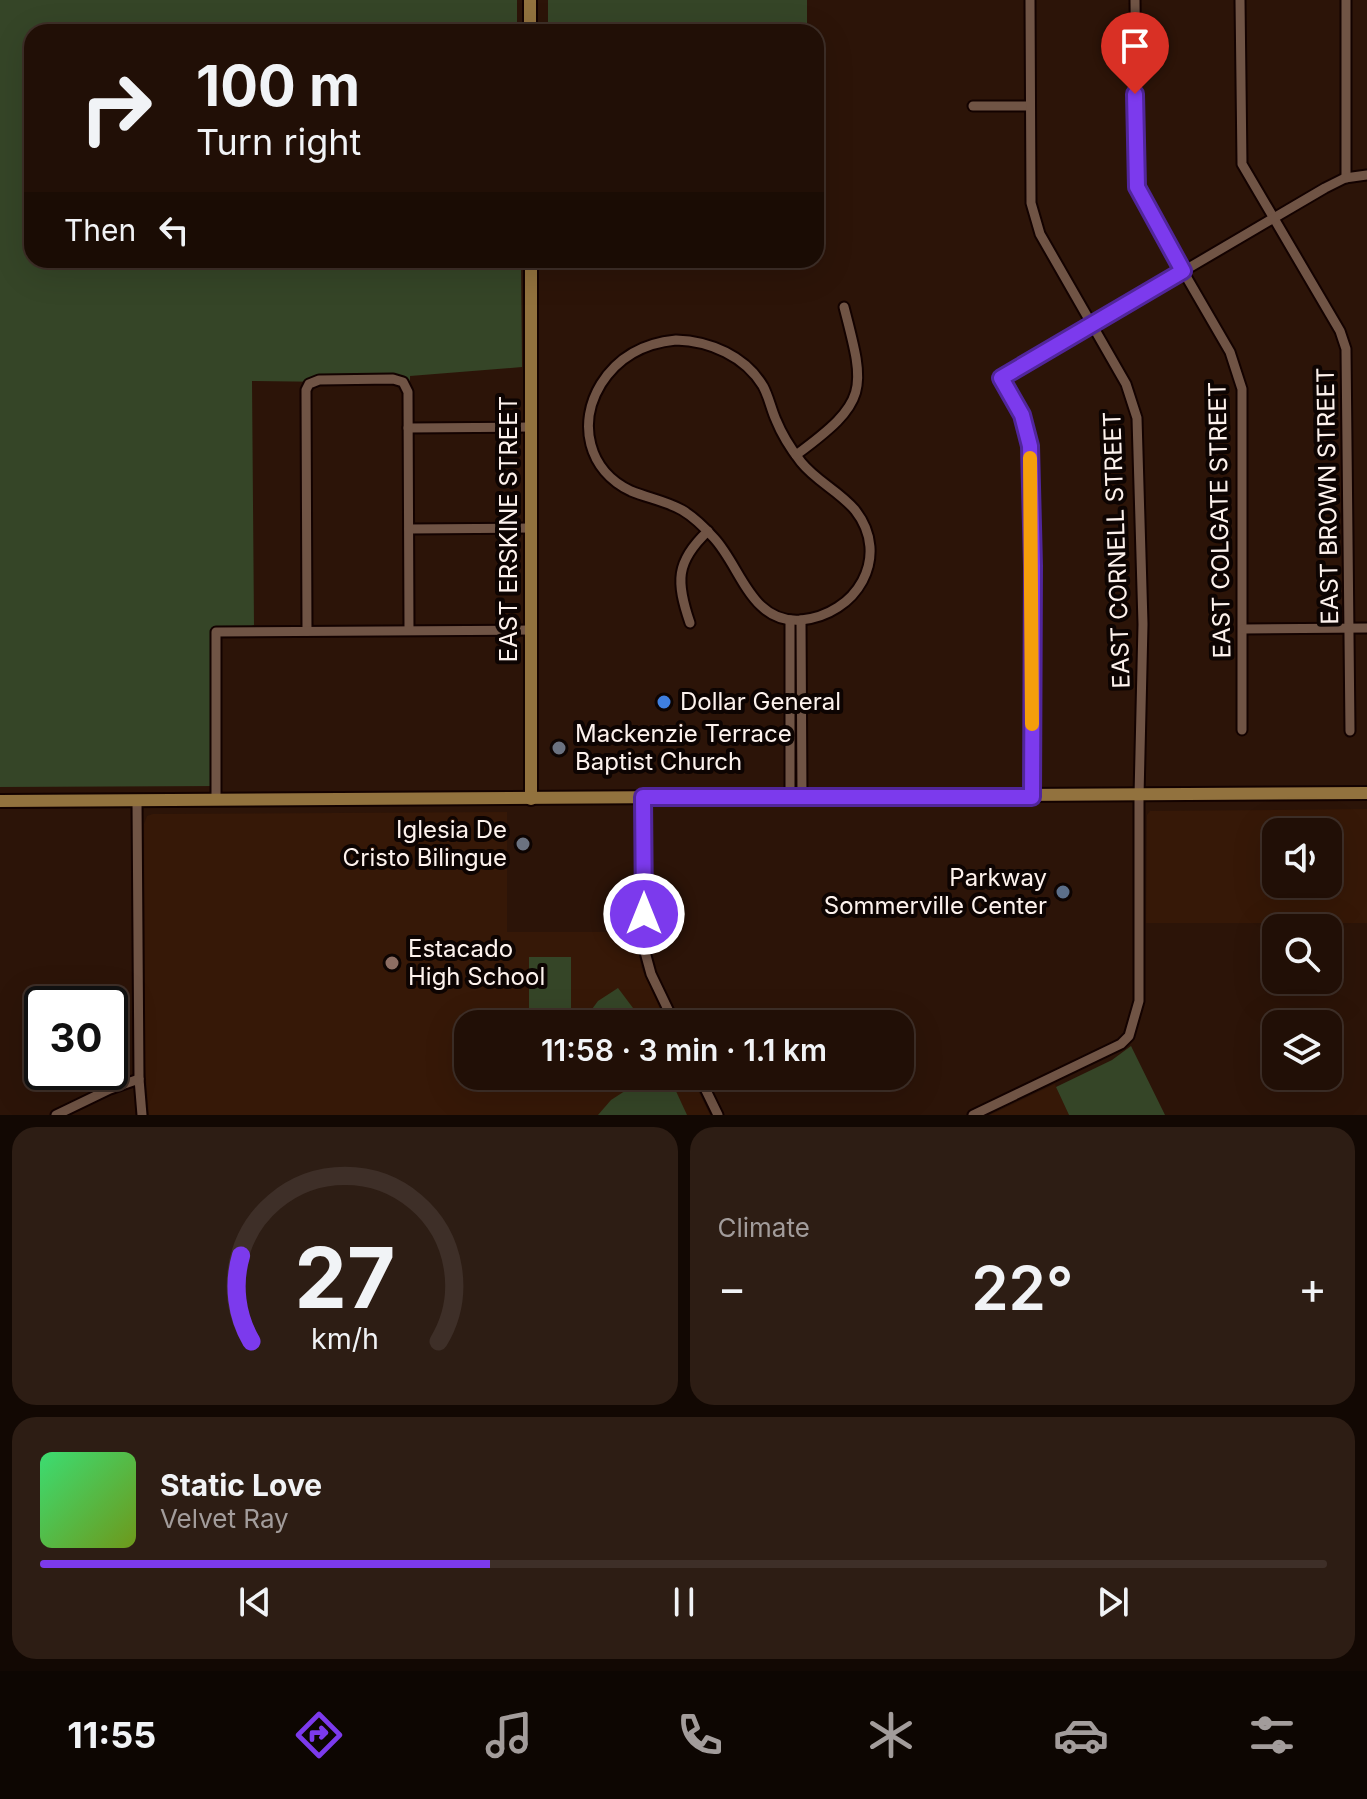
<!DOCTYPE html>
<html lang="en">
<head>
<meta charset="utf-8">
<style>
	:root { --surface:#210f06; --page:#2d1d14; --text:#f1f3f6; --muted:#a29c9b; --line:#3e2f28; --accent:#7c3aed }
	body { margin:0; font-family:Inter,sans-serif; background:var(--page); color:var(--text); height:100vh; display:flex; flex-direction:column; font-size:30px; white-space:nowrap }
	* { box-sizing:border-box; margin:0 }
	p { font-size:26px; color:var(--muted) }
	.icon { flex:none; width:44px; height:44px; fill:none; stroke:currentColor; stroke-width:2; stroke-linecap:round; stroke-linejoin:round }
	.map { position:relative; height:1115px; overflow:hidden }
	.panel { display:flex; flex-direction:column; gap:12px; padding:12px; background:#120803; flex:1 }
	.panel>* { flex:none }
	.hud { position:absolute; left:24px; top:24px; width:800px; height:244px; border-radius:24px; box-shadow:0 8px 32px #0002,0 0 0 2px var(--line); background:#210f06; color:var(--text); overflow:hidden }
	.tools { position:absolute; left:1262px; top:818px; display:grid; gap:16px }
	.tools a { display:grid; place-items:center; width:80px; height:80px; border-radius:16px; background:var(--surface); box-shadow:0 8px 32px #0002,0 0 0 2px var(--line); font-size:40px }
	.speed { position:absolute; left:24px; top:986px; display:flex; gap:16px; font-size:40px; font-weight:700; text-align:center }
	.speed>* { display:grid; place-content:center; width:104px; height:104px; border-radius:50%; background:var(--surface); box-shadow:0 8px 32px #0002,0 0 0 2px var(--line); line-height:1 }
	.speed .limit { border:4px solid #111; border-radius:12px; background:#fff; color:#111 }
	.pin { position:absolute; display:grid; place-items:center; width:68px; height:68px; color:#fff; margin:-82px -34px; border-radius:50% 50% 50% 0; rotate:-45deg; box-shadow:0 0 8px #0007 }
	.pin .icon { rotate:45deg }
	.me { position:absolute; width:88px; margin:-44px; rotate:0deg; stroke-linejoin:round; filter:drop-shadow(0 0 6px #0008) }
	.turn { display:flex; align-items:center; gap:28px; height:168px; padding:0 40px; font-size:36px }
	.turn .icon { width:104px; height:104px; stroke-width:2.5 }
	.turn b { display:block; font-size:56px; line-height:68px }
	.then { display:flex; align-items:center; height:76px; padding:0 40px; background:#0003; gap:16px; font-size:30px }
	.big { font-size:60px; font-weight:600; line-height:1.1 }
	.panel .tile { flex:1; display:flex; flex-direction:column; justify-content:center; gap:12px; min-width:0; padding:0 28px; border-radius:24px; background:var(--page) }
	.panel .dial { align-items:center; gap:0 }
	.dial svg { height:208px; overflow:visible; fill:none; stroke:var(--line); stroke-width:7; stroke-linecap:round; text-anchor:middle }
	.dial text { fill:var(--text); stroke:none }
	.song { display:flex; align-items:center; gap:24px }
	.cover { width:96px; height:96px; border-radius:12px; background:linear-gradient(135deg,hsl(140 70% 55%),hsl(80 70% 35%)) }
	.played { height:8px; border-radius:4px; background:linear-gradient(90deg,var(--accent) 35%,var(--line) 35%) }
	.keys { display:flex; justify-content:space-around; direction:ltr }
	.heat { display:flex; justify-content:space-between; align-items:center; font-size:44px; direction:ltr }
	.panel .tiles { flex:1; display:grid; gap:12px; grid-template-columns:1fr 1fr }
	.tile:last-child { grid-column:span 2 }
	.trip { position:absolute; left:454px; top:1010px; width:460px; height:80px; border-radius:24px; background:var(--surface); box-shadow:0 8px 32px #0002,0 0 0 2px var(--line); font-weight:600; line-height:80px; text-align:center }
	.dock { display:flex; height:128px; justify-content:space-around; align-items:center; background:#0d0602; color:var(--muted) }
	.dock .icon { width:56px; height:56px }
	.dock .current { color:var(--accent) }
	.dock b { font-size:36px; color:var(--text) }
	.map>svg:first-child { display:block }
	.built { fill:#361807; fill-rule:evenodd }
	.green { fill:#354527 }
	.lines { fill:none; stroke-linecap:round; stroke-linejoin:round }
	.street-casing { stroke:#130200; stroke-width:13 }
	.secondary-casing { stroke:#130200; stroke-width:16 }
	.street { stroke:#705445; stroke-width:9 }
	.secondary { stroke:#92723e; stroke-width:12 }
	.route-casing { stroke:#51269a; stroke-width:20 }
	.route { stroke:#7c3aed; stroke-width:14 }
	.slow { stroke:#f59e0b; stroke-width:14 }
	.shop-dot { fill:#3f7fe0; stroke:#0d0402; stroke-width:3 }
	.worship-dot { fill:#6b7280; stroke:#0d0402; stroke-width:3 }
	.service-dot { fill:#5c6f8a; stroke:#0d0402; stroke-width:3 }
	.education-dot { fill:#8d6e63; stroke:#0d0402; stroke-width:3 }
	.labels { text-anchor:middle; stroke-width:8; stroke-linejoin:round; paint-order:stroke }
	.street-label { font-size:24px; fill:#fdf2ed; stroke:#0d0402 }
	.poi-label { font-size:24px; fill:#fdf2ed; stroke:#0d0402; text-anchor:start }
</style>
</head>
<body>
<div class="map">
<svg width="1367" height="1115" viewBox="0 0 1367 1115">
	<rect width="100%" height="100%" fill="#2c1408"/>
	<g class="built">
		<path d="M1367 809V923H1146L1147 815 1150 811ZM1276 832H1328V884H1276Z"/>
		<polygon points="507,812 507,932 636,932 641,967 667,1024 468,1024 468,1076 691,1076 710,1115 149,1115 145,1067 144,824 147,816 153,814"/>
		<polygon points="1055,1084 1069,1115 990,1115"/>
	</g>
	<g class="green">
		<polygon points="0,0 517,0 517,32 32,32 32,260 521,260 522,367 410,376 410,383 252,381 254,625 222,637 222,786 0,787"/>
		<rect x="548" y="0" width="259" height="32"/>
		<rect x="529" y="957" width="42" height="67"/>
		<polygon points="618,988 645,1024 581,1024 598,1001"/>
		<polygon points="1131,1046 1165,1115 1069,1115 1056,1087 1112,1060"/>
		<polygon points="648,1076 669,1076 687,1115 598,1115 611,1100"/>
	</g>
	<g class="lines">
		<g class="street-casing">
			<g id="street">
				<polyline points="1135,0 1137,187 1147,209 1230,352 1242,389 1242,730"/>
				<polyline points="1240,0 1242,164 1340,331 1346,349 1350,731"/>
				<polyline points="1346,0 1346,178"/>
				<polyline points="973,106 1030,106"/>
				<path d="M676 340C710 341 745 356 763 386 769 397 771 409 776 420 782 435 791 449 801 462 816 481 839 491 855 510 892 557 856 615 801 620 751 624 741 567 714 538 705 528 694 517 682 510 666 501 648 498 631 491 588 471 577 423 601 384 618 357 644 343 676 340Z"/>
				<polyline points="408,428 531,427"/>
				<path d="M796 455C869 401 866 391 844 307"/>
				<polyline points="409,529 531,528"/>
				<polyline points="790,620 790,798"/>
				<polyline points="801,620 802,798"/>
				<path d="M690 623C676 582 675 562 708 531"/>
				<polyline points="1243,629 1367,628"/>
				<polyline points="307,631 306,390 309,384 319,380 393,379 403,382 408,392 409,630"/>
				<polyline points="643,797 645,952 651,974 675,1024"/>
				<polyline points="1032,797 1033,566 1030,446 1022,415 1001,378 1325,188 1345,178 1367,175"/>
				<polyline points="216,800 216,632 532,630"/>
				<polyline points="137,801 139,1079 142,1115"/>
				<polyline points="699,1076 718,1115"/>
				<polyline points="56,1115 110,1089 139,1079"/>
				<polyline points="973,1115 1121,1044 1129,1036 1139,1001 1139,796 1143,624 1137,418 1126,384 1040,234 1031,203 1030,0"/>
			</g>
		</g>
		<g class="secondary-casing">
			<g id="secondary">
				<polyline points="530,0 530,32"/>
				<polyline points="531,260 531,799"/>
				<polyline points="0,801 1367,793"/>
			</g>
		</g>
		<use href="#street" class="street"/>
		<use href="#secondary" class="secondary"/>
	</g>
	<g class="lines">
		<g class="route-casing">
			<polyline id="route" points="644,914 643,797 1032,797 1033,566 1030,446 1022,415 1001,378 1183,271 1137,187 1135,94"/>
		</g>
		<use href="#route" class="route"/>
		<polyline class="slow" points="1030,458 1032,724"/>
	</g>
	<circle class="shop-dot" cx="664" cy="702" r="8"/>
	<g class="worship-dot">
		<circle cx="559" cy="748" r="8"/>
		<circle cx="523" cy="844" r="8"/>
	</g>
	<circle class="service-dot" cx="1063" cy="892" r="8"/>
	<circle class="education-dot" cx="392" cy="963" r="8"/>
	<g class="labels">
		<g class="street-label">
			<text transform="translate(1328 496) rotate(-91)" y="8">EAST BROWN STREET</text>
			<text transform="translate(1220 520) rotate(-91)" y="8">EAST COLGATE STREET</text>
			<text transform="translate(509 529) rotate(-90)" y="8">EAST ERSKINE STREET</text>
			<text transform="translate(1117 550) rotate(-92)" y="8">EAST CORNELL STREET</text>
		</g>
		<g class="poi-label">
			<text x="680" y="710">Dollar General</text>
			<text x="575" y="742">Mackenzie Terrace<tspan x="575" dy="28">Baptist Church</tspan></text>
			<text x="507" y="838" text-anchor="end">Iglesia De<tspan x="507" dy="28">Cristo Bilingue</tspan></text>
			<text x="1047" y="886" text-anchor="end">Parkway<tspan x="1047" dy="28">Sommerville Center</tspan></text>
			<text x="408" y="957">Estacado<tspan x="408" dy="28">High School</tspan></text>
		</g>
	</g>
</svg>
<div class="tools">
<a><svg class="icon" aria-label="sound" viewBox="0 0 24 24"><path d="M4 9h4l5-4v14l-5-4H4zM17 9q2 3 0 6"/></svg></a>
<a><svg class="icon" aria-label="search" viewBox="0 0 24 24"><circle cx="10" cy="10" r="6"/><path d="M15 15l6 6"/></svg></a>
<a><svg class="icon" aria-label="layers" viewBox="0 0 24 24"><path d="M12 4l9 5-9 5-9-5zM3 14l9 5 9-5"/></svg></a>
</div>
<div class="speed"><div class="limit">30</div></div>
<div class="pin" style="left:1135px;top:94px;background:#d93025"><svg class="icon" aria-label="arrive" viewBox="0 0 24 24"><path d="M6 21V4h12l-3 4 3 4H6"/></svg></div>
<svg class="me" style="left:644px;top:914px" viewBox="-20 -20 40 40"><circle r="17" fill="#7c3aed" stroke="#fff" stroke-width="3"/><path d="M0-11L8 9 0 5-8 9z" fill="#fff"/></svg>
<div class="trip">11:58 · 3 min · 1.1 km</div>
<div class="hud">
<div class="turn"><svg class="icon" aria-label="right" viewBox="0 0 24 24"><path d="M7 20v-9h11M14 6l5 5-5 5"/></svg><div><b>100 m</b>Turn right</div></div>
<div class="then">Then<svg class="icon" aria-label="left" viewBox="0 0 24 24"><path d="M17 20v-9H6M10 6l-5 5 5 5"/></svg></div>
</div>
</div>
<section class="panel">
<div class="tiles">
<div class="tile dial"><svg viewBox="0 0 100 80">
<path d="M14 69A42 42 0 1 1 86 69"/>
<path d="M14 69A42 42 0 0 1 10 36" stroke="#7c3aed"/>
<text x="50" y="56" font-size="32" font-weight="700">27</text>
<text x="50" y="72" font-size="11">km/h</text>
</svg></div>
<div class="tile"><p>Climate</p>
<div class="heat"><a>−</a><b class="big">22°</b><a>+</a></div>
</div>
<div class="tile">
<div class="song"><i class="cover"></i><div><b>Static Love</b><p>Velvet Ray</p></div></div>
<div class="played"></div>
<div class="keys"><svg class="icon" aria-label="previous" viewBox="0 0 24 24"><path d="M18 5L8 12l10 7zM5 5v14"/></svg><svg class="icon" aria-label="pause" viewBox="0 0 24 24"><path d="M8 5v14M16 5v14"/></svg><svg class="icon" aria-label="next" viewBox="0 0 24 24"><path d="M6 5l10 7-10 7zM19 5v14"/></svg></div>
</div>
</div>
</section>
<nav class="dock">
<b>11:55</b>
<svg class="icon current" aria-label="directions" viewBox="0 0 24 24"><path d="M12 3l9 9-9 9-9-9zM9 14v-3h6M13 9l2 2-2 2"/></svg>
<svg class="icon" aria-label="music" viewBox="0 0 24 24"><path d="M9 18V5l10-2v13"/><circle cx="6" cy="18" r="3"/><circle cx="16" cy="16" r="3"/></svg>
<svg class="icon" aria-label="phone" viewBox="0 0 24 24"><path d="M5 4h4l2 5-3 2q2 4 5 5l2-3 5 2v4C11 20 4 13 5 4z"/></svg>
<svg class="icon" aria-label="climate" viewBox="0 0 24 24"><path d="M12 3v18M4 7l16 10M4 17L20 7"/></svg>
<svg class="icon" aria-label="car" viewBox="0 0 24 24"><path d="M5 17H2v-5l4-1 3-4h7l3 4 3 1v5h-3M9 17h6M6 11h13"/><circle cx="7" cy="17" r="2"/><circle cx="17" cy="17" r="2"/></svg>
<svg class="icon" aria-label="filters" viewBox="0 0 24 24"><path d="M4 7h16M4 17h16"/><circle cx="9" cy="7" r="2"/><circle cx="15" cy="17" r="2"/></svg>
</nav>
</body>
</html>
